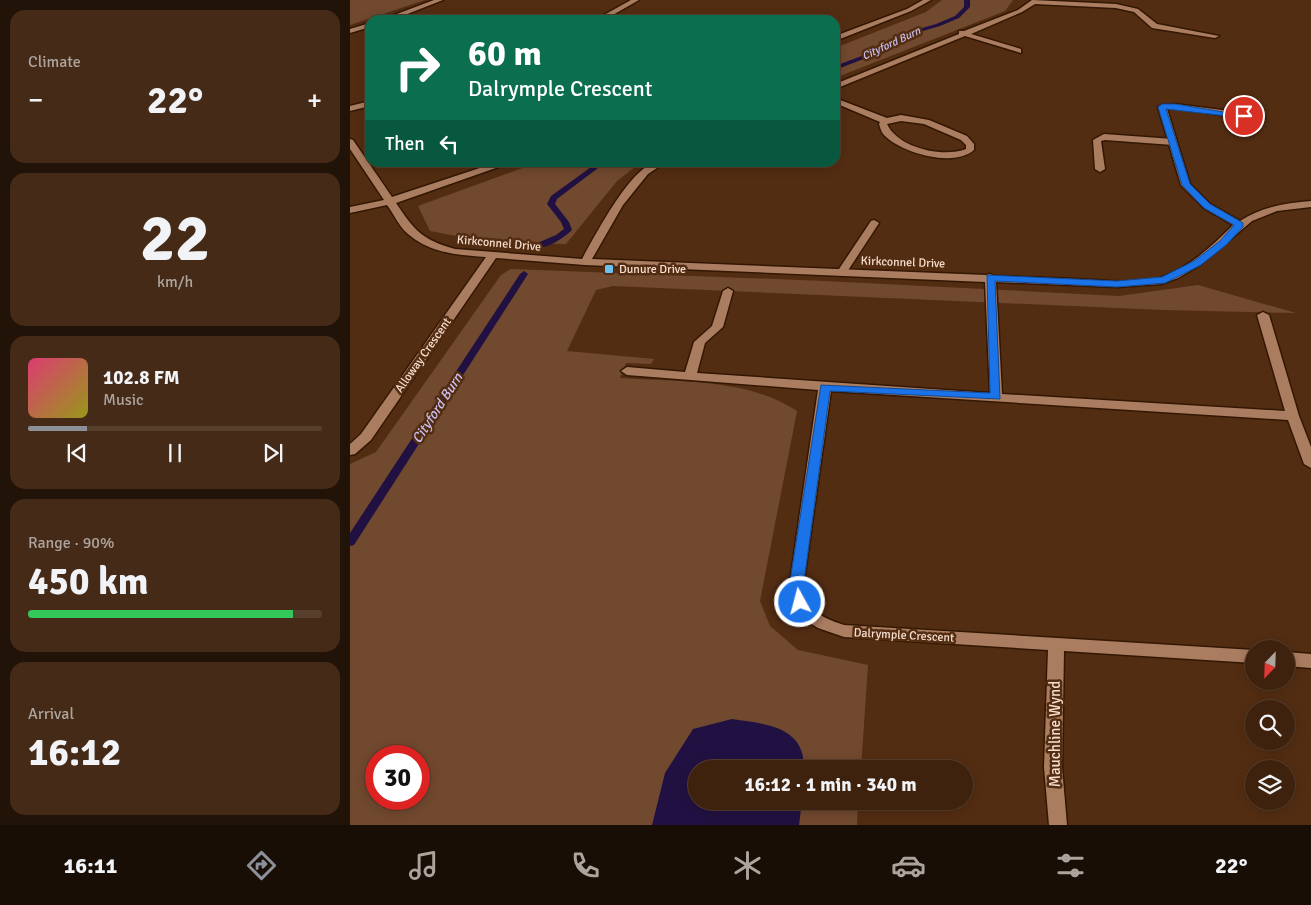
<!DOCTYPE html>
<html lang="en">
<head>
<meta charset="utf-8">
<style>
	:root { --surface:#3e220e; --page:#452a17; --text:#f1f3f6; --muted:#ada49e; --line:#573f2e; --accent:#8c9099 }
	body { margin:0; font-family:Signika,sans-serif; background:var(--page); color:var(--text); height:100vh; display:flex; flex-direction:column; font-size:19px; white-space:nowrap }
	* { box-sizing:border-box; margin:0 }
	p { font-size:16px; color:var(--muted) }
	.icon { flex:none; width:28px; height:28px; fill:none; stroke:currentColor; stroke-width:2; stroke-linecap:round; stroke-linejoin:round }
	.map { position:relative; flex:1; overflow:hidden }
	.side { display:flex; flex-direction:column; gap:10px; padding:10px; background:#221308; width:350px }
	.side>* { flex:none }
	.banner { position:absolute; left:15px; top:15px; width:475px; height:152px; border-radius:15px; box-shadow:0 2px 12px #0003,0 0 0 1px var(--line); background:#0b6e4f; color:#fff; overflow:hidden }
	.needle { width:32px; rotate:203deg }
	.controls { position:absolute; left:895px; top:640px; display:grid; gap:10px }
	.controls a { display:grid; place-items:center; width:50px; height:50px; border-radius:50%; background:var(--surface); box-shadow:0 2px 12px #0003,0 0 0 1px var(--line); font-size:25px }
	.speed { position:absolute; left:15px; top:745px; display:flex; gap:10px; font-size:25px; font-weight:700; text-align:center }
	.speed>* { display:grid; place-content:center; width:65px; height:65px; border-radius:50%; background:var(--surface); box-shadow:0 2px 12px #0003,0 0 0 1px var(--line); line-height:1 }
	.speed .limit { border:8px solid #d22; background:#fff; color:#111 }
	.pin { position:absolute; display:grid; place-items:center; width:42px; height:42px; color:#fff; margin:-21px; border:2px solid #fff; border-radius:50%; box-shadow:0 1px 5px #0007 }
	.me { position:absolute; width:55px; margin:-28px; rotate:353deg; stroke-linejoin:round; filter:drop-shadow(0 0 4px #0008) }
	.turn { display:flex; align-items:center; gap:18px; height:105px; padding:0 20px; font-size:22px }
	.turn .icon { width:65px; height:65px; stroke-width:2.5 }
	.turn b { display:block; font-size:35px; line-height:42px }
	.then { display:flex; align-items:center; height:48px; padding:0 20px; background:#0003; gap:10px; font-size:19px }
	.big { font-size:38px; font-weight:700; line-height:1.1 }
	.side .tile { flex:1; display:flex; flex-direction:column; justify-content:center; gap:8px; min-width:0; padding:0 18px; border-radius:15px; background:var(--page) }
	.side .dial { align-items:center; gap:0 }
	.dial b { font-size:65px; line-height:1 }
	.song { display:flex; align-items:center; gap:15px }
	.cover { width:60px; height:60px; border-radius:8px; background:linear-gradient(135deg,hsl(340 70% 55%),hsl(60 70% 35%)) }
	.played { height:5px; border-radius:2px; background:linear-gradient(90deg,var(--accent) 20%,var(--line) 20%) }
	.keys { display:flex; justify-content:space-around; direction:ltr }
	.heat { display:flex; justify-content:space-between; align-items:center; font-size:28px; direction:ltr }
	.charge { height:8px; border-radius:4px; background:linear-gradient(90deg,#34c759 90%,var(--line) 0) }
	.trip { position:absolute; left:338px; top:760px; width:285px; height:50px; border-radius:25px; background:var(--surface); box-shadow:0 2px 12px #0003,0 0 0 1px var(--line); font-weight:700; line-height:50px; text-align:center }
	.tabs { display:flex; height:80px; justify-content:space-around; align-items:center; background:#190e06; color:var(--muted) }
	.tabs .icon { width:35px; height:35px }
	.tabs .on { color:var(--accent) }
	.tabs b { font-size:22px; color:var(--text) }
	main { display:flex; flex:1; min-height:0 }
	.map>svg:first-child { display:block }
	.green { fill:#71492f; fill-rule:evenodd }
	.water { fill:#211142 }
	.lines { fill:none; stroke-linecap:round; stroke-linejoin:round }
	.stream { fill:#211142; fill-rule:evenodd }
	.service-casing { stroke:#331703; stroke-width:3 }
	.minor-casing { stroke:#331703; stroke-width:3 }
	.service { fill:#aa7d61; fill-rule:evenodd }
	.minor { fill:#aa7d61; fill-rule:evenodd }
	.route { fill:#1a73e8; stroke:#114b97 }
	.poi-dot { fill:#6ac3f1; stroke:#532d12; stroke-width:2 }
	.labels { text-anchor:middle; stroke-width:5; stroke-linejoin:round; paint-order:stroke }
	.far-water-label { font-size:11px; font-style:italic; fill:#cac1f3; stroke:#532d12 }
	.street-label { font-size:12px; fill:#f7decf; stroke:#532d12 }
	.poi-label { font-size:12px; fill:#f7decf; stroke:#532d12; text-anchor:start }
	.water-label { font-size:14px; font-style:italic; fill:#cac1f3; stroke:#532d12 }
	.near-street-label { font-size:15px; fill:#f7decf; stroke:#532d12 }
</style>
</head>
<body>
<main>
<section class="side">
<div class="tile"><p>Climate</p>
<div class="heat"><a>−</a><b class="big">22°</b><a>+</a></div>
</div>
<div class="tile dial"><b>22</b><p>km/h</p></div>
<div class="tile">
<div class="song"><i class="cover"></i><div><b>102.8 FM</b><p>Music</p></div></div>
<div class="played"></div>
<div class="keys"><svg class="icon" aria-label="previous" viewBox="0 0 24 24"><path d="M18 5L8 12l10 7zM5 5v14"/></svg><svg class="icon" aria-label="pause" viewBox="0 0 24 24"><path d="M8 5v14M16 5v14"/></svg><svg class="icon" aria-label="next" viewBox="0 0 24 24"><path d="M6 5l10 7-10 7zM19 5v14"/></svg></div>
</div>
<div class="tile"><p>Range · 90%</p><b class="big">450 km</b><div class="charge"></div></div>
<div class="tile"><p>Arrival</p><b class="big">16:12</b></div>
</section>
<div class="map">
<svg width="961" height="825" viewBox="0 0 961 825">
	<rect width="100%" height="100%" fill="#532d12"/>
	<g class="green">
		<polygon points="0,0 75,0 0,25"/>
		<polygon points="592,0 663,0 655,11 485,78 485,48 576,12"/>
		<polygon points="189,162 290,163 267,181 216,244 143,243 80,231 68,206"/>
		<path d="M161 269 474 281 769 296 848 285 946 313 813 310 263 286 246 290 217 351 304 359 301 364 276 363 270 378C328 382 397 378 447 411L410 601 420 626 448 650 518 665 511 769H346V801H508L507 825H0V464L26 452 151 275ZM26 756H69V799H26Z"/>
	</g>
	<path class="water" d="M382 719C416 724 455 726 454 769H346V801H452L449 825H302L315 773 343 729Z"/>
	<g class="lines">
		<g class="stream">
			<polygon points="614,0 620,0 620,7 609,18 590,26 559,35 542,48 485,70 485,66 538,46 555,33 586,24 605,16 614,7"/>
			<path d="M248 162H256L207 199 205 204 219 222 222 230C214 238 197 249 185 248V244L206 235 214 229 211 222 197 204 201 196Z"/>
			<polygon points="174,271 178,274 4,545 0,546 0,533 170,274"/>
		</g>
		<g class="service-casing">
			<g id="service">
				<polygon points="754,134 823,139 827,142 823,145 755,140 751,141 755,169 750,172 745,169 743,140"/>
				<polygon points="524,220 529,223 497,272 492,275 488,274 487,272 521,221"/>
			</g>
		</g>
		<g class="minor-casing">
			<g id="minor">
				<polygon points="84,0 93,0 42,20 31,20"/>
				<polygon points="281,0 289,0 254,20 245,20"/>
				<polygon points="573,0 581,0 561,11 485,41 485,36 557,9"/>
				<polygon points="682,0 766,4 788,9 807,24 869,36 865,38 802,28 784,12 766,8 685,4 672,12 621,34 671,49 671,53 615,36 485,89 485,84 609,34 609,31 614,31 668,10"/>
				<polygon points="20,23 20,27 0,33 0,29"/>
				<path d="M485 98 537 118 551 115 579 120 617 136 624 144V150C604 168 551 153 534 135 531 132 530 127 529 124L530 122 485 103ZM551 121 574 124 611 140 616 145V149C593 158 548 148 537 124Z"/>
				<polygon points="20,101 20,106 0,111 0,106"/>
				<path d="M825 104 911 115 915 118 911 121 825 108 817 109 840 184 860 204 890 221C911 207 936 203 961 201V207L927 211 902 221 850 265 828 278 811 284 767 287 646 282 652 394 935 411 907 315 913 312 919 315 949 416 961 447V468L954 464 938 420 481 391 454 581C460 610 466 616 494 625L904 650V663L714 651 712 767 717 825H699L694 767 698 650 494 637 468 628 455 620 445 603 440 581 468 390 277 375 271 371 277 367 335 372 344 342 362 326 373 291 378 288 383 291 373 327 355 343 347 373 640 393 635 282 235 265 146 258 21 440 5 454 0 455V444L11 434 136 257C107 255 80 253 58 234 49 227 44 214 37 205L0 213V207L34 200 0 149V139L3 140 42 197 148 162H163L46 203C64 230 72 240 105 249L232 259C245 236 279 170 304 163 308 162 313 162 316 162L298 174 273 205 242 259 636 275 640 274 644 276C678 277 711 278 744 280 765 281 793 285 813 277 841 266 862 246 883 225L854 208 831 185 808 107 812 105Z"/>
				<polygon points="936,652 961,654 961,668 936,666"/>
			</g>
		</g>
		<use href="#service" class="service"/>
		<use href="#minor" class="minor"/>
	</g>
	<polygon class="route" points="812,104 825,104 898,116 894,118 816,109 840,184 860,204 893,223 893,227 876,245 851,265 815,283 767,287 645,281 650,399 480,391 454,581 457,602 455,606 446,606 440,581 471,385 640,393 637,275 767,281 812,277 844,261 870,241 884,225 854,208 832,185 808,107"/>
	<rect class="poi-dot" x="254" y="264" width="10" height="10" rx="2.5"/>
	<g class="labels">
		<g class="far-water-label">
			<text transform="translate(541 43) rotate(-25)" y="4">Cityford Burn</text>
		</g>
		<g class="street-label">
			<text transform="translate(149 243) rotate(5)" y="4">Kirkconnel Drive</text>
			<text transform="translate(553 262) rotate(2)" y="4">Kirkconnel Drive</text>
			<text transform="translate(73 355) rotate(-55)" y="4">Alloway Crescent</text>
			<text transform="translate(554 635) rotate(3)" y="4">Dalrymple Crescent</text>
		</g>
		<g class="poi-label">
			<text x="269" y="273">Dunure Drive</text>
		</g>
		<g class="water-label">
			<text transform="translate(87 408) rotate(-57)" y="5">Cityford Burn</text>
		</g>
		<g class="near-street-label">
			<text transform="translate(705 734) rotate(-90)" y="5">Mauchline Wynd</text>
		</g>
	</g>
</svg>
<div class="controls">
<a><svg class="needle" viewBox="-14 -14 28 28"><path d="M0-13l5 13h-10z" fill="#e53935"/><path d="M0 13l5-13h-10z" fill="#ada49e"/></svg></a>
<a><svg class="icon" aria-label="search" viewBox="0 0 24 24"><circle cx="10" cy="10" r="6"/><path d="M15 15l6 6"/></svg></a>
<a><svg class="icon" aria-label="layers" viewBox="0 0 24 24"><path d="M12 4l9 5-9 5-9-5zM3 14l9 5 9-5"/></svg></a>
</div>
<div class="speed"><div class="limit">30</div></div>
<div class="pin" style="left:894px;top:116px;background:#d93025"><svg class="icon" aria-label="arrive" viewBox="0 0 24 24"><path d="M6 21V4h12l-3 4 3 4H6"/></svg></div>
<svg class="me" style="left:450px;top:602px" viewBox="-20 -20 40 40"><circle r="17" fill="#1a73e8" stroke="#fff" stroke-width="3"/><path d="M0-11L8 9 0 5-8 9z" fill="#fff"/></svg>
<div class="trip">16:12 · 1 min · 340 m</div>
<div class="banner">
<div class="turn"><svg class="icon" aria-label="right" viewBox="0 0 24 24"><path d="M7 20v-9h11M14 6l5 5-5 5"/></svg><div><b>60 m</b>Dalrymple Crescent</div></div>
<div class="then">Then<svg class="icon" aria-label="left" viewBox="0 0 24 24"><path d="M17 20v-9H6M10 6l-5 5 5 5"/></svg></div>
</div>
</div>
</main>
<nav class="tabs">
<b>16:11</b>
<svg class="icon on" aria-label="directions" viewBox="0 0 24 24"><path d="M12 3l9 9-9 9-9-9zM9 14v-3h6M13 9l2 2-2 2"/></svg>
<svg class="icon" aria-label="music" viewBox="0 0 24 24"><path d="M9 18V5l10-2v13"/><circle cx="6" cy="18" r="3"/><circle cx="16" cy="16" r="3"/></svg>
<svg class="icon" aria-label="phone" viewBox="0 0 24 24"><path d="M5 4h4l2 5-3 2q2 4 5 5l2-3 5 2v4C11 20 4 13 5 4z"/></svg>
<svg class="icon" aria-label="climate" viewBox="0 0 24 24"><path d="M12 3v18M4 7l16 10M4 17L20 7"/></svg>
<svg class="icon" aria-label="car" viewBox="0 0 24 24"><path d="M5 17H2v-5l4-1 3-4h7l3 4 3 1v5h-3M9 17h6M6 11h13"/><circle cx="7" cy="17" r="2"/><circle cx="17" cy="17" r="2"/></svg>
<svg class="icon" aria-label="filters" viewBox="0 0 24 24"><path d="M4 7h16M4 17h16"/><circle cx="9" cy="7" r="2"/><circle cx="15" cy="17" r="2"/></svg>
<b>22°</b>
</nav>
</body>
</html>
